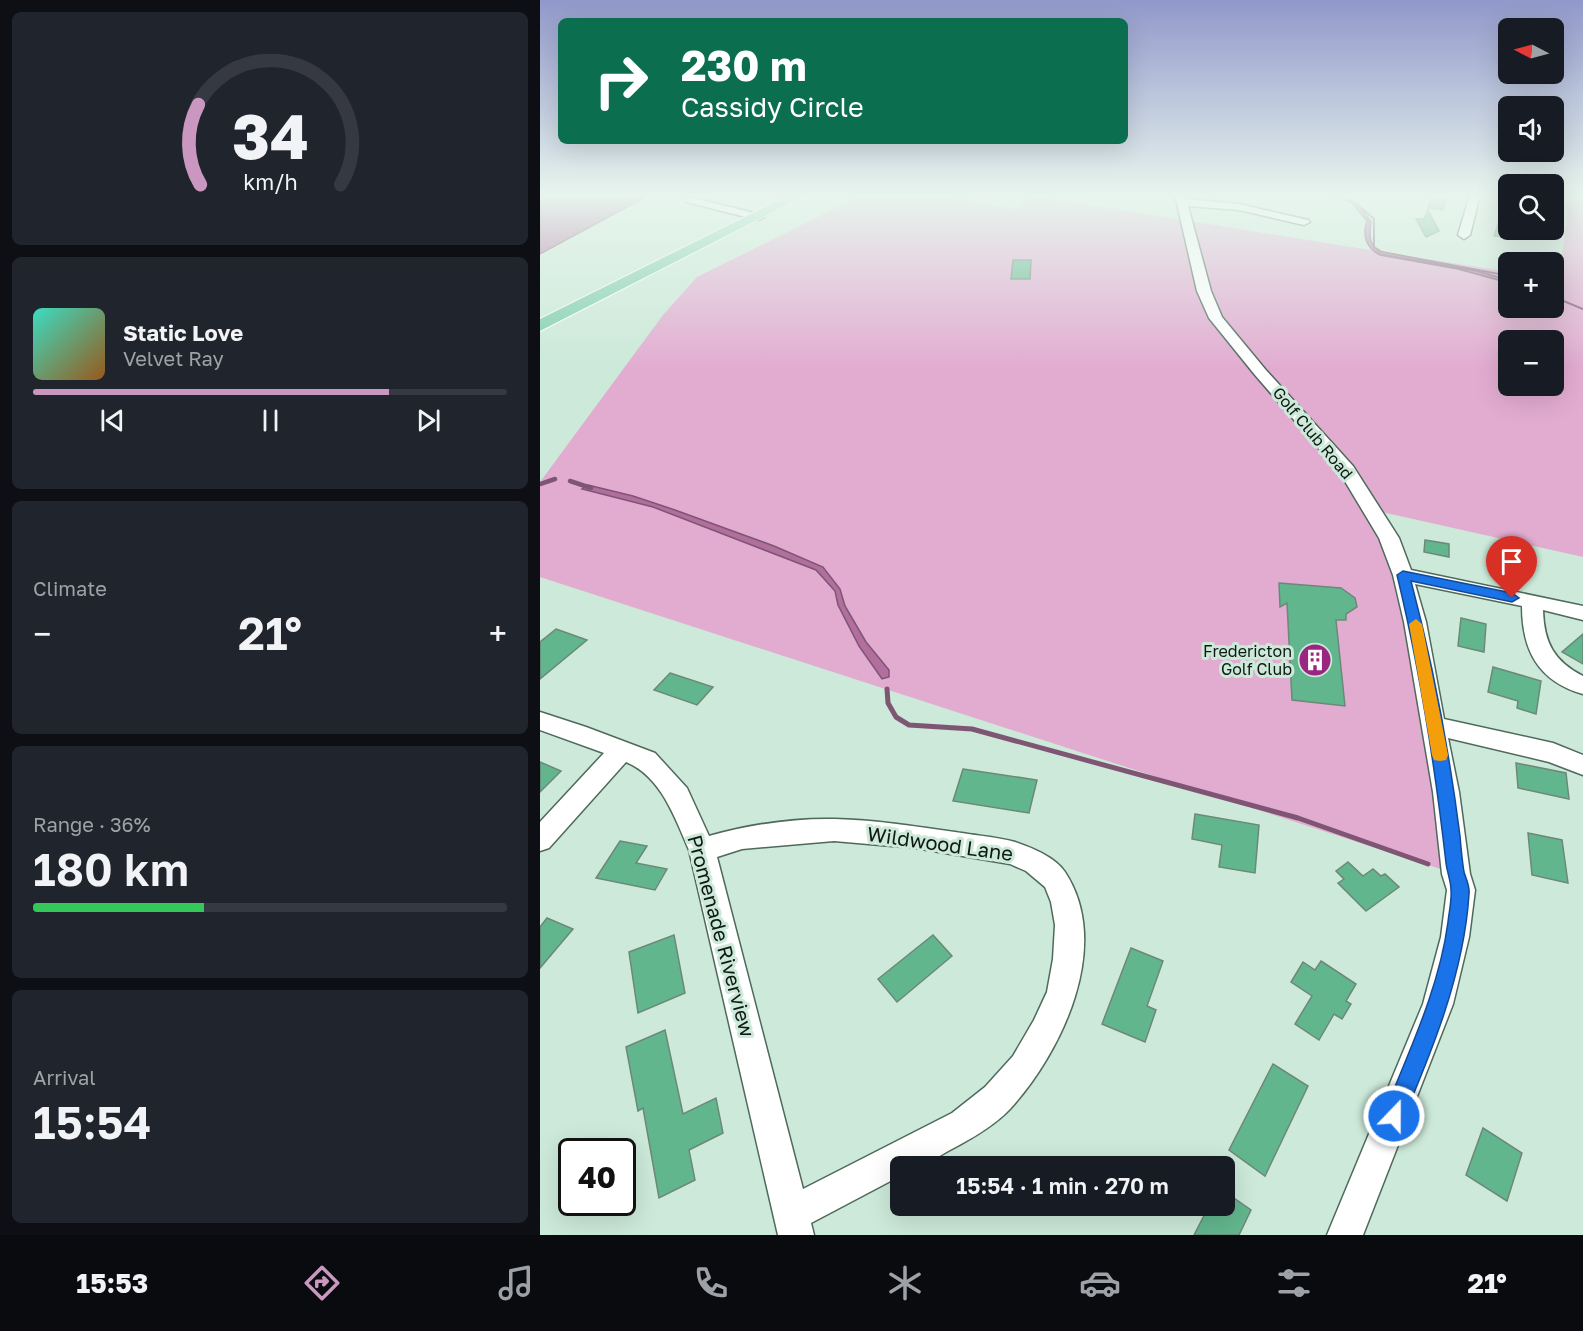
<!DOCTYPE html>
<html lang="en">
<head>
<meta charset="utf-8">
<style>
	:root { --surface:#171b24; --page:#20242c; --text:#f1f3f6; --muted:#9ea1a6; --line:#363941; --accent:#ca97c1 }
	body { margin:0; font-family:"Golos Text",sans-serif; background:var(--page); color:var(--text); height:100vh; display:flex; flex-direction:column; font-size:22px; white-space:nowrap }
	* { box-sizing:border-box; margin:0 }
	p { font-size:20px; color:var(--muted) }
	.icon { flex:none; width:33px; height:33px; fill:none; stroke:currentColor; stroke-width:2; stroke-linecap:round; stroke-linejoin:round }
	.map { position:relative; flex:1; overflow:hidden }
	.side { display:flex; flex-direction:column; gap:12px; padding:12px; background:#0d0f14; width:540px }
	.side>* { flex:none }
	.guide { position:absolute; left:18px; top:18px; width:570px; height:126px; border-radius:9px; box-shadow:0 6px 24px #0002; background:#0b6e4f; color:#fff; overflow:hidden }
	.needle { width:39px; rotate:276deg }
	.buttons { position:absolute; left:958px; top:18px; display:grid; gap:12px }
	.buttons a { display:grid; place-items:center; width:66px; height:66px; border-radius:9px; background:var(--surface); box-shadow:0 6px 24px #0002; font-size:30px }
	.speed { position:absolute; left:18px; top:1138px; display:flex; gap:12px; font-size:30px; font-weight:700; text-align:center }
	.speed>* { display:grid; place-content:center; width:78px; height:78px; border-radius:50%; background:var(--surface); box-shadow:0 6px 24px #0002; line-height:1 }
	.speed .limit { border:3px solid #111; border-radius:9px; background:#fff; color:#111 }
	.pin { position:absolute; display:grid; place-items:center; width:51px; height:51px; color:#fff; margin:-62px -26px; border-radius:50% 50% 50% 0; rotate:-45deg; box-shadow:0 0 6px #0007 }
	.pin .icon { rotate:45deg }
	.me { position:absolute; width:66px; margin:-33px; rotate:22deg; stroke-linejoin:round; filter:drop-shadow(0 0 4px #0008) }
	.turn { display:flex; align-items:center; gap:21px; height:126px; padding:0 24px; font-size:27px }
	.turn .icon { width:78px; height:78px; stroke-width:2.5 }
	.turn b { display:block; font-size:42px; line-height:51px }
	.big { font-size:45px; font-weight:600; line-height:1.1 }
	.side .card { flex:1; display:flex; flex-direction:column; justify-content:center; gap:9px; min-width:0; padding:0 21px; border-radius:9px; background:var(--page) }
	.side .dial { align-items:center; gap:0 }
	.dial svg { height:156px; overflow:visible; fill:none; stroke:var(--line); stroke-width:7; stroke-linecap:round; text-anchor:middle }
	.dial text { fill:var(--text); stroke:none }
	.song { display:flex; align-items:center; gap:18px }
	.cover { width:72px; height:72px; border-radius:9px; background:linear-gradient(135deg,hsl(170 70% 55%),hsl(30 70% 35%)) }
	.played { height:6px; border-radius:3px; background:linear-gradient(90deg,var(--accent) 75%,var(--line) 75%) }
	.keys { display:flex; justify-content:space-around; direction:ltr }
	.heat { display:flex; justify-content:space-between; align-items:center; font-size:33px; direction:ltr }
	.charge { height:9px; border-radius:4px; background:linear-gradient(90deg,#34c759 36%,var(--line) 0) }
	.trip { position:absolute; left:350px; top:1156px; width:345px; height:60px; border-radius:9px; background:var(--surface); box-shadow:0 6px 24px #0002; font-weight:600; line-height:60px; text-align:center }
	.menu { display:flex; height:96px; justify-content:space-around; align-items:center; background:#090b0e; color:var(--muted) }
	.menu .icon { width:42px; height:42px }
	.menu .on { color:var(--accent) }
	.menu b { font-size:27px; color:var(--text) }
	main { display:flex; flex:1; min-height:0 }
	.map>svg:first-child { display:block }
	.green { fill:#e2acd1; fill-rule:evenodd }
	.water { fill:#b06f9d; stroke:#7f5574; stroke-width:1.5 }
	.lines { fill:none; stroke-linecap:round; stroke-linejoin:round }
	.stream-far2 { stroke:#7f5574; stroke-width:2 }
	.stream-far1 { stroke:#7f5574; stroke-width:4.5 }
	.stream { stroke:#7f5574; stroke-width:5 }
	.building { fill:#62b68e; stroke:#6d8879; stroke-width:1.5 }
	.minor-casing { stroke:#4f695b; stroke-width:3 }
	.major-casing { stroke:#fff; stroke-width:2 }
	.minor { fill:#fff; fill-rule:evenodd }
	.major { fill:#80ceaf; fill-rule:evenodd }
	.route { fill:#1a73e8; stroke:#114b97; stroke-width:1.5 }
	.slow { fill:#f59e0b }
	.labels { text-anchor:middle; stroke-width:6; stroke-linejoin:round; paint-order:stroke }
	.street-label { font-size:16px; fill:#0e1913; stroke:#cce9d9 }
	.poi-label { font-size:16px; fill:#0e1913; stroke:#cce9d9; text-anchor:end }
	.near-street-label { font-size:20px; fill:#0e1913; stroke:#cce9d9 }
</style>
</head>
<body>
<main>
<section class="side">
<div class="card dial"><svg viewBox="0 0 100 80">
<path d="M14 69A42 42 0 1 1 86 69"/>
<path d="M14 69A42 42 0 0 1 13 28" stroke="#ca97c1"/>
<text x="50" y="56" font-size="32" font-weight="700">34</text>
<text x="50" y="72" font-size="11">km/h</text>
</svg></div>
<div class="card">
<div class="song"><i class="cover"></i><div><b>Static Love</b><p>Velvet Ray</p></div></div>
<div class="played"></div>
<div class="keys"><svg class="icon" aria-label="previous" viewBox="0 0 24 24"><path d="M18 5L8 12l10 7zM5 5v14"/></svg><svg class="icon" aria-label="pause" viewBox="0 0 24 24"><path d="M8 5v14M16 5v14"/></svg><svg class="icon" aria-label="next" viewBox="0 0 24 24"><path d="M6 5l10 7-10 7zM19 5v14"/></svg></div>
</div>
<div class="card"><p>Climate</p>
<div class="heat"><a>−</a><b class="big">21°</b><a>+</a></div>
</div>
<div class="card"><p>Range · 36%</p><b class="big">180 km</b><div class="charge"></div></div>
<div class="card"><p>Arrival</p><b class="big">15:54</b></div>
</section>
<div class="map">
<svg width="1043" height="1235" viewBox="0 0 1043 1235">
	<rect width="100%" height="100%" fill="#cce9d9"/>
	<path class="green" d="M322 195H392L475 209 492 196 969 272V308H1014V279L1019 280 1029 200 1043 202V557L833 510 849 538 916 874 0 577V482L123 315 157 277ZM969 340H1014V386H969Z"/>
	<g class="water">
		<polygon points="0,195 109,195 0,254"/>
		<path d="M793 195 817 203 831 222C829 236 829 245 841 254L937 271 969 280V283L918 269 840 255C826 248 822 235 827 221L812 203Z"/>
		<polygon points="48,485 93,496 135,510 234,546 283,567 300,589 305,606 326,642 349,670 349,677 342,679 319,646 298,605 295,591 276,570 113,507 42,489"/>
	</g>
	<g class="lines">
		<g class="stream-far2">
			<polyline points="790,195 800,198"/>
			<polyline points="816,203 834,219 834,247 842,252 959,274 969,278"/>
			<polyline points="1014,297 1043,309"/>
		</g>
		<g class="stream-far1">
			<polyline points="30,481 51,488"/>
			<polyline points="0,484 15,479"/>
		</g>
		<polyline class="stream" points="347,689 348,703 356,717 369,725 432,729 758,818 888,864"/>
	</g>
	<g class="building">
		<polygon points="893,195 908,195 903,210 888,208"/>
		<polygon points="967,197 969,198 969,238 954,236"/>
		<polygon points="888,210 899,231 886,237 876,219 884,219"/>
		<polygon points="473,260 491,260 490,279 471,279"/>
		<polygon points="885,540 909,544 909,557 884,552"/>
		<polygon points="739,583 801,588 815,598 817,607 806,614 806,620 796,620 805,706 752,700 747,603 740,607"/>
		<polygon points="921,618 946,624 944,652 918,646"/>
		<polygon points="16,629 47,640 0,679 0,642"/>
		<polygon points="1043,634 1043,664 1022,652"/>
		<polygon points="953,667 1001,681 996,714 977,708 978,701 948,692"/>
		<polygon points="130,673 173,687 157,705 114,690"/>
		<polygon points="0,762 21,771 0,792"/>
		<polygon points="976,763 1026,773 1029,799 978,788"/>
		<polygon points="423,769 497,780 489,813 413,801"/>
		<polygon points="655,814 719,825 715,873 679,867 682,845 652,839"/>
		<polygon points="988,833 1022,840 1028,883 992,875"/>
		<polygon points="80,841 107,846 96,863 127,869 115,890 56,878"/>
		<polygon points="808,862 823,876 833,869 841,876 845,874 859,887 826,911 798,883 804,879 796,871"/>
		<polygon points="7,918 33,929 0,968 0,927"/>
		<polygon points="134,935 145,993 98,1013 89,952"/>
		<polygon points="393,935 412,956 357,1002 338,979"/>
		<polygon points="591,948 623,961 607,1006 616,1010 605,1042 562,1024"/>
		<polygon points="781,961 816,984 806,1001 811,1004 802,1019 794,1014 779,1040 755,1024 772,996 751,982 763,962 775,970"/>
		<polygon points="125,1030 143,1114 176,1098 183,1133 149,1150 155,1180 119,1198 103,1108 98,1111 86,1047"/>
		<polygon points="733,1064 768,1086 725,1176 689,1150"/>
		<polygon points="943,1128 982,1153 967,1201 926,1175"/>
		<polygon points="684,1191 711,1210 699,1235 654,1235 669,1206 684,1206"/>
	</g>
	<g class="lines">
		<g class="minor-casing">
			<g id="minor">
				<path d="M635 195H645L646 199 699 204 768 220 770 222 764 225 699 210 648 206 671 291 682 317 725 369 813 466 859 538 871 570 1043 606V620L1003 610C1004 643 1014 661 1043 676V694C998 681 982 650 982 606L875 584 886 622 904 719 1013 743 1043 755V775L1009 762 908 738 919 792 930 874 935 890 929 937 913 1004 823 1235H787L883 1004 901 937 907 890 902 874 893 792 864 622 853 575 839 538 800 473 715 375 669 318 657 291Z"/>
				<polygon points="930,195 940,195 930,235 924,239 918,235"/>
				<polygon points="150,197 222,215 224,217 218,220 146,202 146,198"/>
				<path d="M0 712 46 727 115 753 147 788 169 836C208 825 254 818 295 819 337 820 380 827 422 833 439 836 458 837 475 842 492 848 515 857 525 872 573 945 522 1052 470 1109 454 1126 431 1139 410 1150 390 1161 384 1167 360 1167V1176L271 1223 274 1235H238L149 850C135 818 121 776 86 762L9 848 0 851V822L64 753 0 730ZM294 841 375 848 470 864 486 871 505 887 511 902 515 925 513 959 507 992 494 1020 473 1056 445 1087 412 1113 263 1189 177 857 202 849Z"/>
			</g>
		</g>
		<g class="major-casing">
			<polygon id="major" points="249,195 266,195 0,331 0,319"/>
		</g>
		<use href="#minor" class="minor"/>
		<use href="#major" class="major"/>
	</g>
	<linearGradient id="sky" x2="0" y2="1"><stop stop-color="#9198ca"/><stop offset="0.53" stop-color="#e8f5ee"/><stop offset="1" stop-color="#e8f5ee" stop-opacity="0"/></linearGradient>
	<rect width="1043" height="368" fill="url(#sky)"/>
	<path class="route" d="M863 571 972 593 979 598 972 602 871 581C893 664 909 750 920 836 921 848 922 860 924 872 926 879 930 886 929 894 924 974 892 1051 861 1124L854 1127 846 1124 843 1116C868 1053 899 990 908 922 909 912 912 900 911 890 911 881 907 872 906 863 895 766 880 670 857 575Z"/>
	<polygon class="slow" points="876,619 882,624 908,755 906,760 900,761 894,760 892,755 869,624"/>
	<defs>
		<g id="building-disc" transform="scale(1.725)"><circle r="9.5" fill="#9b2681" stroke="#cce9d9"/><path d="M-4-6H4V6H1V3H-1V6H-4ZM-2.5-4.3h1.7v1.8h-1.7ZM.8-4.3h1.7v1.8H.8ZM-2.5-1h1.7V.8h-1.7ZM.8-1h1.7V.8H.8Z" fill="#fff"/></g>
	</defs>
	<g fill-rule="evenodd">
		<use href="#building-disc" x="775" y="660"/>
	</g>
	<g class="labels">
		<g class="street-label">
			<text transform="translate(773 433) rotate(50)" y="6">Golf Club Road</text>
		</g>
		<g class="poi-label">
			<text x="752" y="657">Fredericton<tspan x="752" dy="18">Golf Club</tspan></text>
		</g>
		<g class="near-street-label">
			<text transform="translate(400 844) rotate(8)" y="7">Wildwood Lane</text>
			<text transform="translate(181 936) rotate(75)" y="7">Promenade Riverview</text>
		</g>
	</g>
</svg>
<div class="buttons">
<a><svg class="needle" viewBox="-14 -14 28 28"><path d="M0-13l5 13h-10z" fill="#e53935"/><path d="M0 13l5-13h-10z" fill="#9ea1a6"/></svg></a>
<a><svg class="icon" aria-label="sound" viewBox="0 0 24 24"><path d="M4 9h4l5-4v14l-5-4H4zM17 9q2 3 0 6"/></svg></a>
<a><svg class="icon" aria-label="search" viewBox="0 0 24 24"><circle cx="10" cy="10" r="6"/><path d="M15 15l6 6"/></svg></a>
<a>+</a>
<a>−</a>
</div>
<div class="speed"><div class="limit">40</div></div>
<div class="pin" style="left:972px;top:598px;background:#d93025"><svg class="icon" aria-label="arrive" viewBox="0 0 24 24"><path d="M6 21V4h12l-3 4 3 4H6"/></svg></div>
<svg class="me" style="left:854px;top:1116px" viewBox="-20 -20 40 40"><circle r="17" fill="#1a73e8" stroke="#fff" stroke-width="3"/><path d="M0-11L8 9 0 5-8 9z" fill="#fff"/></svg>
<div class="trip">15:54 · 1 min · 270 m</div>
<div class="guide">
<div class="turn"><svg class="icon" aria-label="right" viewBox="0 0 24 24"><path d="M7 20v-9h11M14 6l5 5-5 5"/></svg><div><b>230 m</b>Cassidy Circle</div></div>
</div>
</div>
</main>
<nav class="menu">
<b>15:53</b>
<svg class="icon on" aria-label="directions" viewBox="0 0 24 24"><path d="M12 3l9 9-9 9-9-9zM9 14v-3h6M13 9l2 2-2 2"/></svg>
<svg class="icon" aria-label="music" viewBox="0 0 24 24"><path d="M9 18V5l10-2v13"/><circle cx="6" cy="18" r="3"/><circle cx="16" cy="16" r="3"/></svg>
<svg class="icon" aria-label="phone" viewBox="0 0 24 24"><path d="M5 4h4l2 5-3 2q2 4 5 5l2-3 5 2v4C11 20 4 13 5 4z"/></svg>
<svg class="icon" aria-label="climate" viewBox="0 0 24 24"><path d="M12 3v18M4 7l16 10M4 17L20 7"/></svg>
<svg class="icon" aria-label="car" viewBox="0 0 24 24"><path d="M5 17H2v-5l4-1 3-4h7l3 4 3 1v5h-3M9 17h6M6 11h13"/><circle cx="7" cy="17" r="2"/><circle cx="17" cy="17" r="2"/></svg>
<svg class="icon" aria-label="filters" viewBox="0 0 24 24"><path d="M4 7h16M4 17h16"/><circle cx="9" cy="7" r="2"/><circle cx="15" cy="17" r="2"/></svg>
<b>21°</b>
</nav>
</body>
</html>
